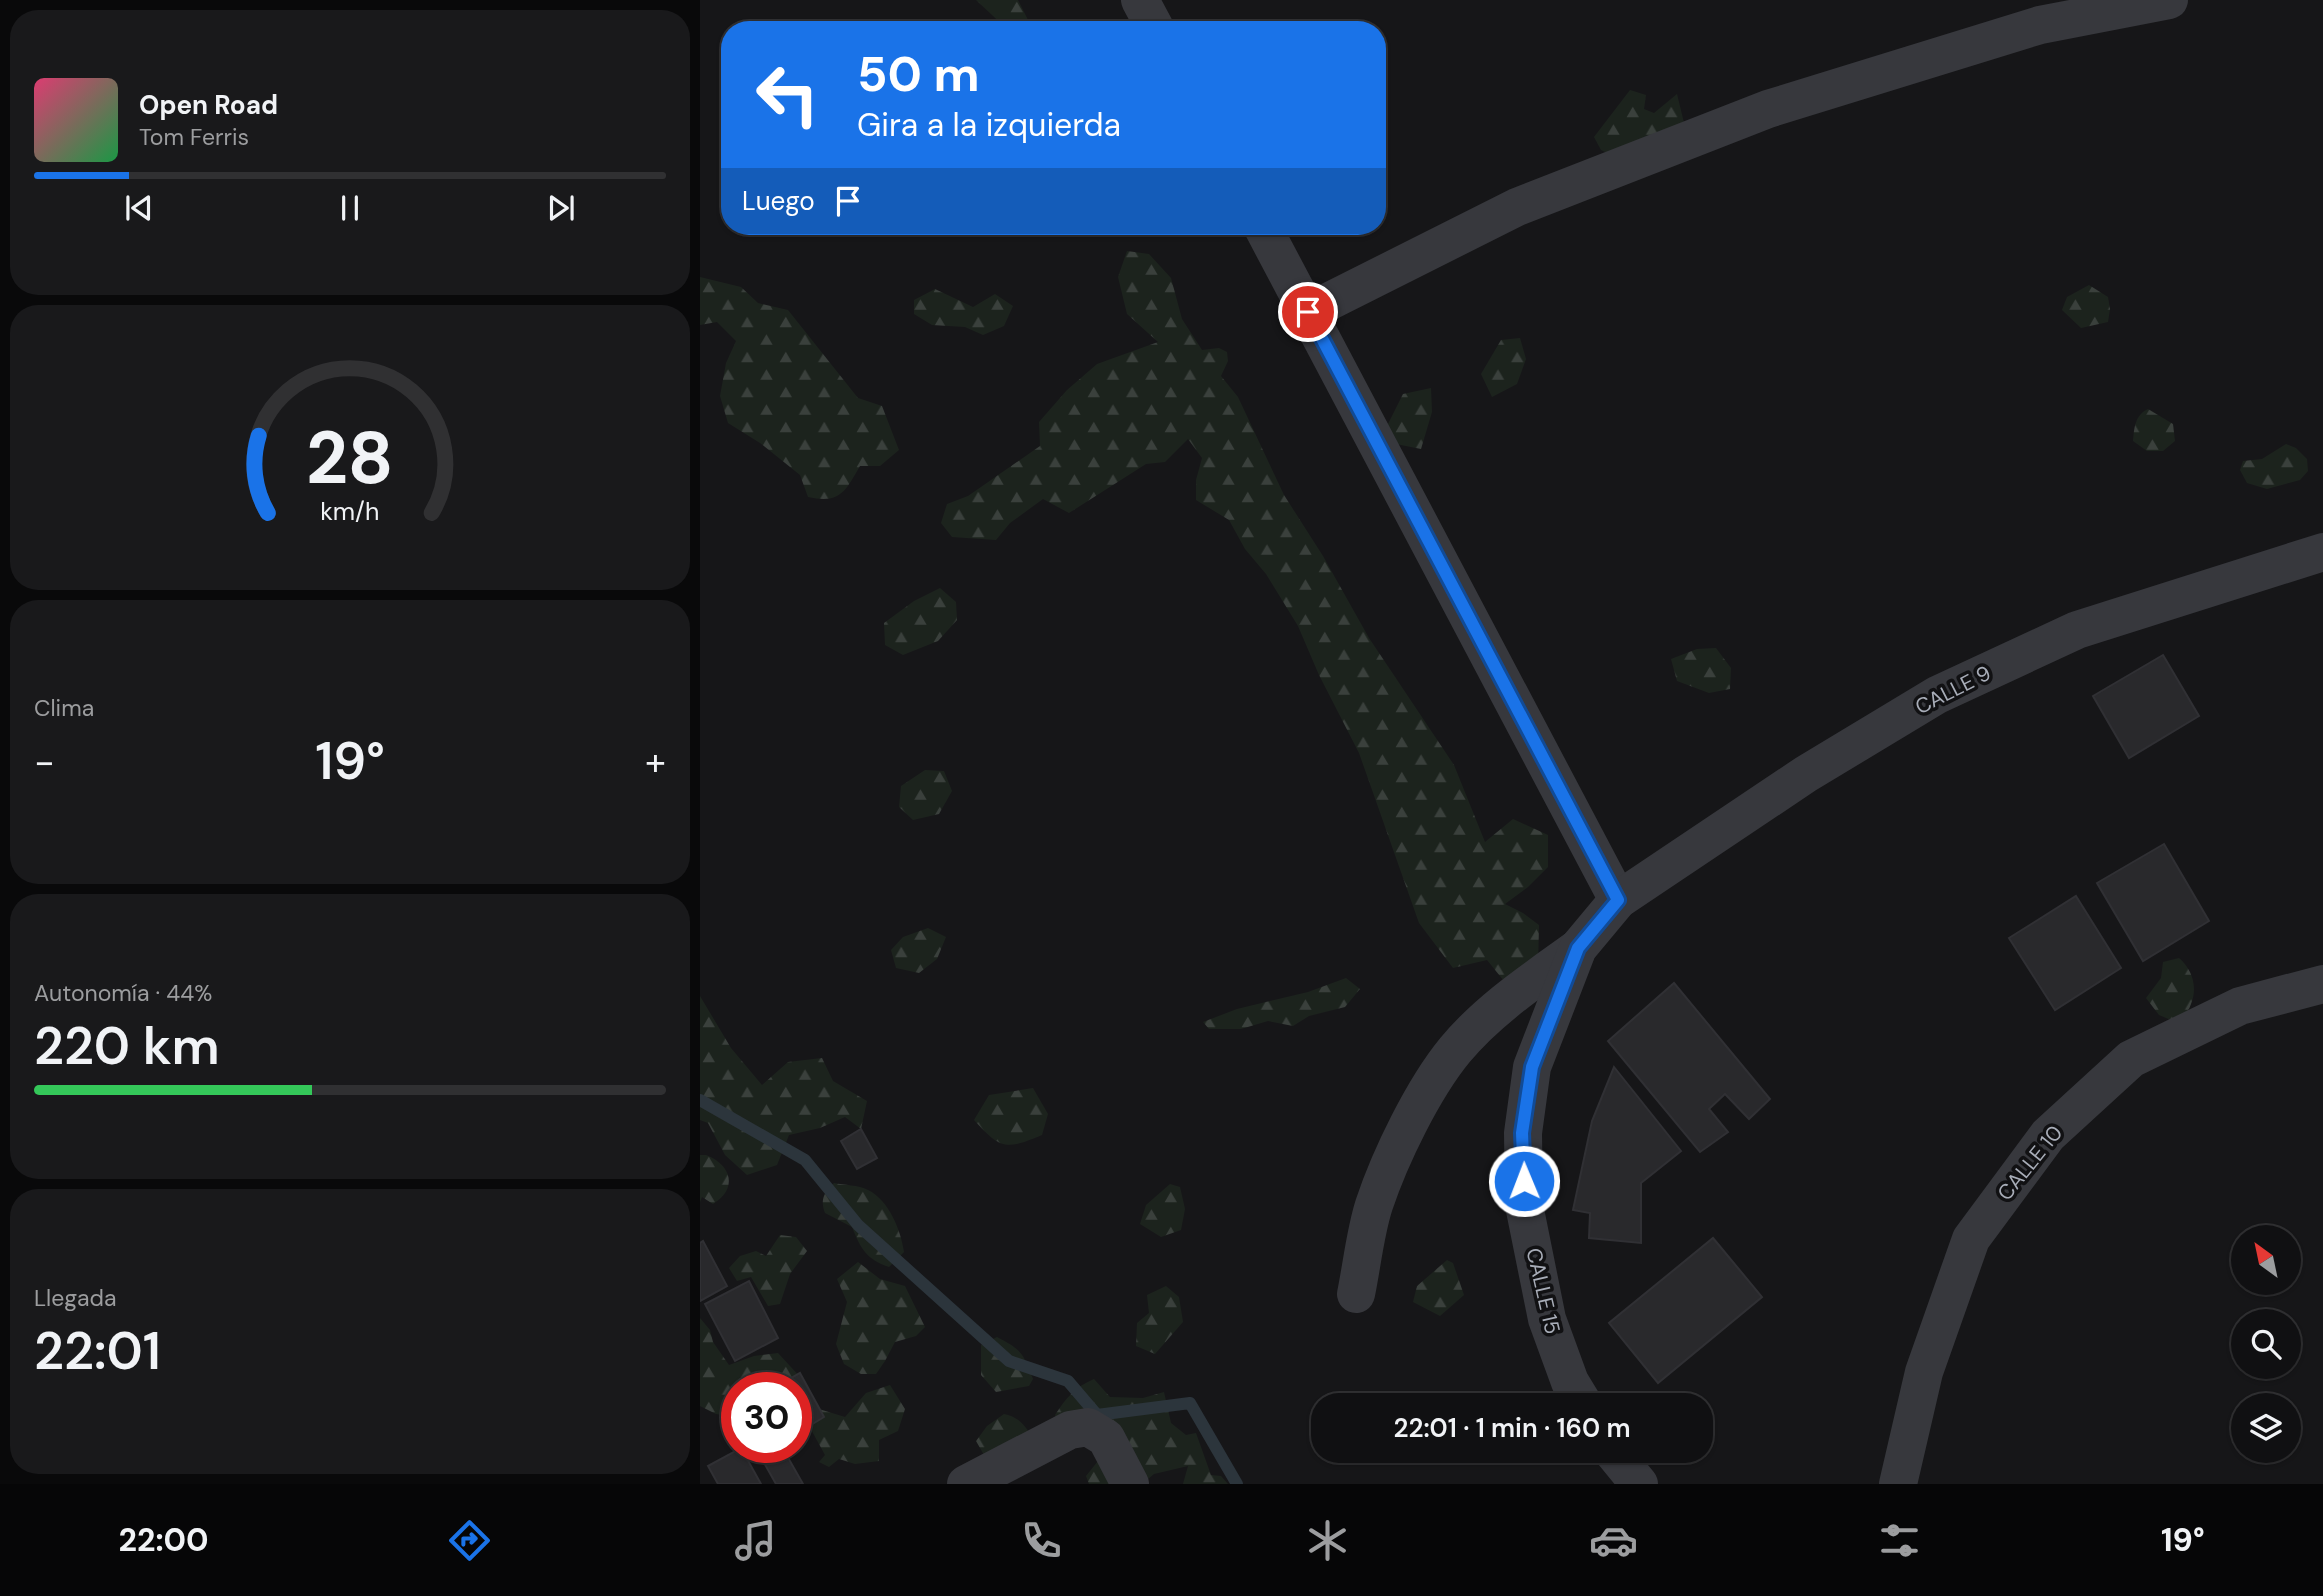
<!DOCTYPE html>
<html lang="es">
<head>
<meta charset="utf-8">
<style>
	:root { --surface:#101012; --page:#19191b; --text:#f1f3f6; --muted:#9c9d9f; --line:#303032; --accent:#1a73e8 }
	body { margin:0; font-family:"DM Sans",sans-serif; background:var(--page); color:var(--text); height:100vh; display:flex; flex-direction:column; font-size:26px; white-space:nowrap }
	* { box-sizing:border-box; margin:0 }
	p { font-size:23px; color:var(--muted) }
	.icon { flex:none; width:38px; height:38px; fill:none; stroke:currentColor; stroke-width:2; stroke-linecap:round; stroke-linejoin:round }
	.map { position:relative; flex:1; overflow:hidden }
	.panel { display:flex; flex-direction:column; gap:10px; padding:10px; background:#09090a; width:700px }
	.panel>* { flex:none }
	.banner { position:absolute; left:21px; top:21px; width:665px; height:214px; border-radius:28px; box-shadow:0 2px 5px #0004,0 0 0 2px var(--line); background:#1a73e8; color:#fff; overflow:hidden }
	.needle { width:46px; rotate:327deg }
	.controls { position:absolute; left:1531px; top:1225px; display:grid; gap:14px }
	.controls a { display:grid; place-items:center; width:70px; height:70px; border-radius:50%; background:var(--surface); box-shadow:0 2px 5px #0004,0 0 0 2px var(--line); font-size:35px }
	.speed { position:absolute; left:21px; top:1372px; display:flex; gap:14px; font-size:35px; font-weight:700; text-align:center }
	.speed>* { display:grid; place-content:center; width:91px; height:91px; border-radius:50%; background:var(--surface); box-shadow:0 2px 5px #0004,0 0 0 2px var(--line); line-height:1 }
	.speed .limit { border:10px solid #d22; background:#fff; color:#111 }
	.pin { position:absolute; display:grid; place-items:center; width:60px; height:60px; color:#fff; margin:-30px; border:4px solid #fff; border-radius:50%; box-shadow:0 2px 7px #0007 }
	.me { position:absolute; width:77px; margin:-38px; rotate:359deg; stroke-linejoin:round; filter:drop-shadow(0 0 5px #0008) }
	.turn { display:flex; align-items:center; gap:24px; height:147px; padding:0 21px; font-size:32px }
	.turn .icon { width:91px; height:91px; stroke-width:2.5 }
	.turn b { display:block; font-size:49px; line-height:60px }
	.then { display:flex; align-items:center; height:66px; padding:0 21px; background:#0003; gap:14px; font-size:26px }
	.big { font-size:52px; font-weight:600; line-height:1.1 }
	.panel .card { flex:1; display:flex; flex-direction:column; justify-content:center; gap:10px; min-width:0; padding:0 24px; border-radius:28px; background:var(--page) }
	.panel .dial { align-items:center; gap:0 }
	.dial svg { height:182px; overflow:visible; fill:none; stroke:var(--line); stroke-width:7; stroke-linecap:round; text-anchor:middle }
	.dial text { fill:var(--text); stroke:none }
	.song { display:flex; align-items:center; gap:21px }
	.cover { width:84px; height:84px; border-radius:10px; background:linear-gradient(135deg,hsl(340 70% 55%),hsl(140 70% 35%)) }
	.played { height:7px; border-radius:4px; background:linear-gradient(90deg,var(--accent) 15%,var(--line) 15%) }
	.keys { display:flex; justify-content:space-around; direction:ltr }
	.heat { display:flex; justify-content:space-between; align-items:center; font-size:38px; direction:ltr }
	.charge { height:10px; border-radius:5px; background:linear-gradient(90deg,#34c759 44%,var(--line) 0) }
	.trip { position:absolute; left:611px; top:1393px; width:402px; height:70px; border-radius:28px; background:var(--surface); box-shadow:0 2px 5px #0004,0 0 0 2px var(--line); font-weight:600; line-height:70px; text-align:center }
	.menu { display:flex; height:112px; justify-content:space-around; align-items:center; background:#060607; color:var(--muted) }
	.menu .icon { width:49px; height:49px }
	.menu .active { color:var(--accent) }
	.menu b { font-size:32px; color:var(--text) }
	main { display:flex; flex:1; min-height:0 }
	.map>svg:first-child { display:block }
	.forest { fill:url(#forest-firs) }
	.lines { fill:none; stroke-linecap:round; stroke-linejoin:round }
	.stream { stroke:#2c353c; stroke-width:12 }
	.building { fill:#29292c; stroke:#303034; stroke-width:2 }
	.minor { stroke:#37383d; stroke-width:38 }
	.route-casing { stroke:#114b97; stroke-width:18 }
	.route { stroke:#1a73e8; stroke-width:12 }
	.labels { text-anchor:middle; stroke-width:7; stroke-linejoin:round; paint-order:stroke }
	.street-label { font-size:21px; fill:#a8adb8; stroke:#111113 }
</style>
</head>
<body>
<main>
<section class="panel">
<div class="card">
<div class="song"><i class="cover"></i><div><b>Open Road</b><p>Tom Ferris</p></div></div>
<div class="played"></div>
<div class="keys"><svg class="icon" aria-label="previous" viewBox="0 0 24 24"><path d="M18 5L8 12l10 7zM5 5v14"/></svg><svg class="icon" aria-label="pause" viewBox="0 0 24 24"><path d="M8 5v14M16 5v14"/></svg><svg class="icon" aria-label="next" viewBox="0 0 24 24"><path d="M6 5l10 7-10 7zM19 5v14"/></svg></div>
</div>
<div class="card dial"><svg viewBox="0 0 100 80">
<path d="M14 69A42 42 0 1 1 86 69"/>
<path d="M14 69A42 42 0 0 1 10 35" stroke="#1a73e8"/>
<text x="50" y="56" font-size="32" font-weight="700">28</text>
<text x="50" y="72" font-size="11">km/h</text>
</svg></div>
<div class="card"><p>Clima</p>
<div class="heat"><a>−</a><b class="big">19°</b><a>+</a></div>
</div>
<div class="card"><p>Autonomía · 44%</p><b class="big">220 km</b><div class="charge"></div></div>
<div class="card"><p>Llegada</p><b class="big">22:01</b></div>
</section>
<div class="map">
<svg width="1623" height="1484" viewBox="0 0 1623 1484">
	<defs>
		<pattern id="forest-firs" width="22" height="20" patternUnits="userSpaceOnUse" patternTransform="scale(1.75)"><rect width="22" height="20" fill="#1c231d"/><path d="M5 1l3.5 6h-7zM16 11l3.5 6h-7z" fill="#3a403c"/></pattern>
	</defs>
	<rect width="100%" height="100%" fill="#161618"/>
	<g class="forest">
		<polygon points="276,0 318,0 333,30 308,30"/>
		<polygon points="930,90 946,95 944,109 954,113 977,94 985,127 938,168 901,150 894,137"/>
		<polygon points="427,251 449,254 471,278 482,319 502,350 519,348 527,352 528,361 521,376 538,397 584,495 623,556 669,638 754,765 785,842 813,819 848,835 848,867 828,887 805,904 823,913 839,925 838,968 804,981 787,960 753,968 719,923 659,753 619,675 598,626 566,574 545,549 529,520 496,500 496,480 502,458 488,439 465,462 446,464 369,513 343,499 310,523 296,540 252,537 241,523 247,504 268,496 340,446 339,422 367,390 397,364 458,342 427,314 418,277"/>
		<path d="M0 277 41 287 58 303 88 310 158 398 182 406 199 450 180 466H160C145 492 140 504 108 497L100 475 60 443 28 423 20 396 26 363 36 341 17 322 0 325Z"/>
		<polygon points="1389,285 1408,297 1410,309 1408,322 1381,328 1362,310 1367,297"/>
		<polygon points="235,289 273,307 295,294 313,306 304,326 283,335 265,327 232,325 214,314 214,300"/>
		<polygon points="820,338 826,359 817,384 792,397 781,374 801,340"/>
		<polygon points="731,388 732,412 721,449 696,444 686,428 703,394"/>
		<path d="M1448 409 1473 424 1475 441 1463 451H1447L1433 441C1434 428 1435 415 1448 409Z"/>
		<polygon points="1586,444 1596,448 1607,459 1608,471 1600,480 1567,489 1547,483 1540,470 1543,461 1562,459"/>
		<polygon points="240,588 256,602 257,620 238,641 203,655 185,645 184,623 214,601"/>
		<polygon points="1016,648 1031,668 1030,689 1009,693 977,681 971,659 997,649"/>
		<polygon points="225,770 244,771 252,791 239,814 213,820 199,807 201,786"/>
		<polygon points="228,928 246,937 237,959 219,973 196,968 191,950 203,937"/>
		<path d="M1479 958C1492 969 1498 987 1491 1004 1489 1011 1482 1018 1478 1023L1459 1015 1446 998 1461 978 1463 962Z"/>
		<polygon points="646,978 660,989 645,1007 609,1016 593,1026 568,1021 541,1029 509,1029 503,1022 537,1009 608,992"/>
		<polygon points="0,996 31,1048 62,1085 88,1062 122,1058 133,1081 167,1101 161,1129 145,1117 120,1128 89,1135 77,1165 47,1175 25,1155 8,1123 0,1120"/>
		<path d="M333 1088 348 1114 342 1135C306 1150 301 1150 274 1120L289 1095Z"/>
		<path d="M6 1155C32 1165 38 1189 13 1204L2 1197 0 1202V1155Z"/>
		<path d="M134 1183C144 1185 158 1185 168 1190 189 1200 201 1231 204 1252L189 1267C166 1259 161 1249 152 1227L125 1213C120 1199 124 1193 134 1183Z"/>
		<polygon points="470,1184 480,1187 485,1209 481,1230 461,1237 440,1224 446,1205"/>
		<polygon points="80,1235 96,1237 107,1251 90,1274 80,1304 68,1306 51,1277 37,1281 29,1268 40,1256 56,1251 66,1256"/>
		<polygon points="747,1260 753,1263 764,1295 740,1316 713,1302 717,1286"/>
		<polygon points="158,1262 180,1279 205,1286 225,1327 216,1336 195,1342 185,1361 176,1374 161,1374 144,1364 136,1344 147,1302 137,1279"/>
		<polygon points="466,1286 479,1297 483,1322 455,1354 436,1346 437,1323 449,1313 447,1295"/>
		<polygon points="0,1318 10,1330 13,1342 29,1365 54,1356 78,1353 102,1379 119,1409 145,1417 166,1393 190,1385 205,1409 198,1431 179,1440 179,1461 155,1464 139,1459 129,1467 119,1462 125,1455 97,1404 96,1388 37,1388 37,1417 16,1414 0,1406"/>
		<path d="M297 1337C322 1350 323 1353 333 1379L329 1386 296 1392 281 1375V1345Z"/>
		<path d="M394 1379 410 1397 443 1398 464 1392 471 1423 486 1435 496 1433 511 1475 521 1476 528 1484H483L488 1466 454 1474 442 1484H389L386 1476 398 1461 397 1453 361 1433 355 1415C366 1398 375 1387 394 1379Z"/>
		<path d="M304 1414C321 1417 328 1430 337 1445L284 1455 276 1441 287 1426Z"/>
	</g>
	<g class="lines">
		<polyline class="stream" points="0,1100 105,1160 158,1225 309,1361 368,1381 397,1415 490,1403 537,1484"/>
	</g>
	<g class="building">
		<polygon points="1463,655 1499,716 1429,758 1393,696"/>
		<polygon points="1464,844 1509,921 1443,961 1397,883"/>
		<polygon points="1376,896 1421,968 1355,1010 1309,938"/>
		<polygon points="974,983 1070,1099 1049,1119 1025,1094 1009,1109 1028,1132 1000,1152 908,1041"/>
		<polygon points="914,1067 981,1151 941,1183 941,1243 889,1238 890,1213 873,1210 892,1121"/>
		<polygon points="161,1129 177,1158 157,1169 141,1141"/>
		<polygon points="1013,1238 1062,1297 958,1383 909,1323"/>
		<polygon points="3,1241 27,1286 0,1301 0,1243"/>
		<polygon points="49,1281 78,1338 35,1361 5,1304"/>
		<polygon points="100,1373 124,1417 96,1434 96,1388 74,1388"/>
		<polygon points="55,1447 82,1447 103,1484 76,1484"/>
		<polygon points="41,1448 61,1484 18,1484 8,1466"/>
	</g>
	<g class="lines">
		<g class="minor">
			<polyline points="440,0 456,30"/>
			<polyline points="562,226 918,900"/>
			<polyline points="608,312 817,207 1068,109 1340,25 1469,0"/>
			<path d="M656 1294C662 1265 665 1233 674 1205 690 1157 723 1089 755 1050 789 1009 835 979 878 948"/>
			<polyline points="884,1405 870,1382 847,1319 824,1205 823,1133 832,1067 878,948 918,900 1106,774 1237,695 1377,630 1623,552"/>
			<polyline points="912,1451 939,1484"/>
			<polyline points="266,1484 370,1430 388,1427 406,1438 430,1484"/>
			<polyline points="1198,1484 1224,1372 1271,1239 1348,1135 1431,1059 1540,1006 1623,984"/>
		</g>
	</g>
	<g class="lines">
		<g class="route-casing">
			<polyline id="route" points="608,312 918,900 878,948 832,1067 822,1133 824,1181"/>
		</g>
		<use href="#route" class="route"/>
	</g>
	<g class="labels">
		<g class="street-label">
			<text transform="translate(1253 690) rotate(-27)" y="7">CALLE 9</text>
			<text transform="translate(1330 1163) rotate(-51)" y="7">CALLE 10</text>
			<text transform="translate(843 1291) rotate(77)" y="7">CALLE 15</text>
		</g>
	</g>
</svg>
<div class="controls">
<a><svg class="needle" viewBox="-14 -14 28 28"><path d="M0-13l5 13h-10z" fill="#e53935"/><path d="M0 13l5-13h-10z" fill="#9c9d9f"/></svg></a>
<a><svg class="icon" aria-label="search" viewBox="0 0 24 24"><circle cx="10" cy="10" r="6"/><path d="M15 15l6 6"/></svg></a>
<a><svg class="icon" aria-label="layers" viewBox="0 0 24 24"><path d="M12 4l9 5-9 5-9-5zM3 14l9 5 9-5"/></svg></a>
</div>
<div class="speed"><div class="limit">30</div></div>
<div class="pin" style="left:608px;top:312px;background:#d93025"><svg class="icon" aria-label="arrive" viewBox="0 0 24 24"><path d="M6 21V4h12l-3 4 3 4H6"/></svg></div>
<svg class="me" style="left:824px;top:1181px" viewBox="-20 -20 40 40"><circle r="17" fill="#1a73e8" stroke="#fff" stroke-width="3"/><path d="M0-11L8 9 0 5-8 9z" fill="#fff"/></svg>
<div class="trip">22:01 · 1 min · 160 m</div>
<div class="banner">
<div class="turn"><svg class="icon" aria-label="left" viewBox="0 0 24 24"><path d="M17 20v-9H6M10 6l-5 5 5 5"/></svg><div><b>50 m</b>Gira a la izquierda</div></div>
<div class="then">Luego<svg class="icon" aria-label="arrive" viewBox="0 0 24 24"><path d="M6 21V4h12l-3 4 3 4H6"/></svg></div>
</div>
</div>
</main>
<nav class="menu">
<b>22:00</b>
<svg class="icon active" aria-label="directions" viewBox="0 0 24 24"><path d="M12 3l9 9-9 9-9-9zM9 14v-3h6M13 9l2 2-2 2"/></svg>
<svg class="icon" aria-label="music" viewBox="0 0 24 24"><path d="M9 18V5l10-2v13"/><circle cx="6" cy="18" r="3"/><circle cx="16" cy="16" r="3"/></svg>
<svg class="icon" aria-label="phone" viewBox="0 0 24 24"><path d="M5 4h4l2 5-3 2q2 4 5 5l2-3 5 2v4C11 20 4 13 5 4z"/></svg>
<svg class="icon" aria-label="climate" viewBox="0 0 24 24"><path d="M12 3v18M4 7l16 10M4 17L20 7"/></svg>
<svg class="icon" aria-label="car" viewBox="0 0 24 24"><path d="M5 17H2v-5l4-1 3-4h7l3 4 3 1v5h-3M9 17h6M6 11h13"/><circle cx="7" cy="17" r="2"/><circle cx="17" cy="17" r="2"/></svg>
<svg class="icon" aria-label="filters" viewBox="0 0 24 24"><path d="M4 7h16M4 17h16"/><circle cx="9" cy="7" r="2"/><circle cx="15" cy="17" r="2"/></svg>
<b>19°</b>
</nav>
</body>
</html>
